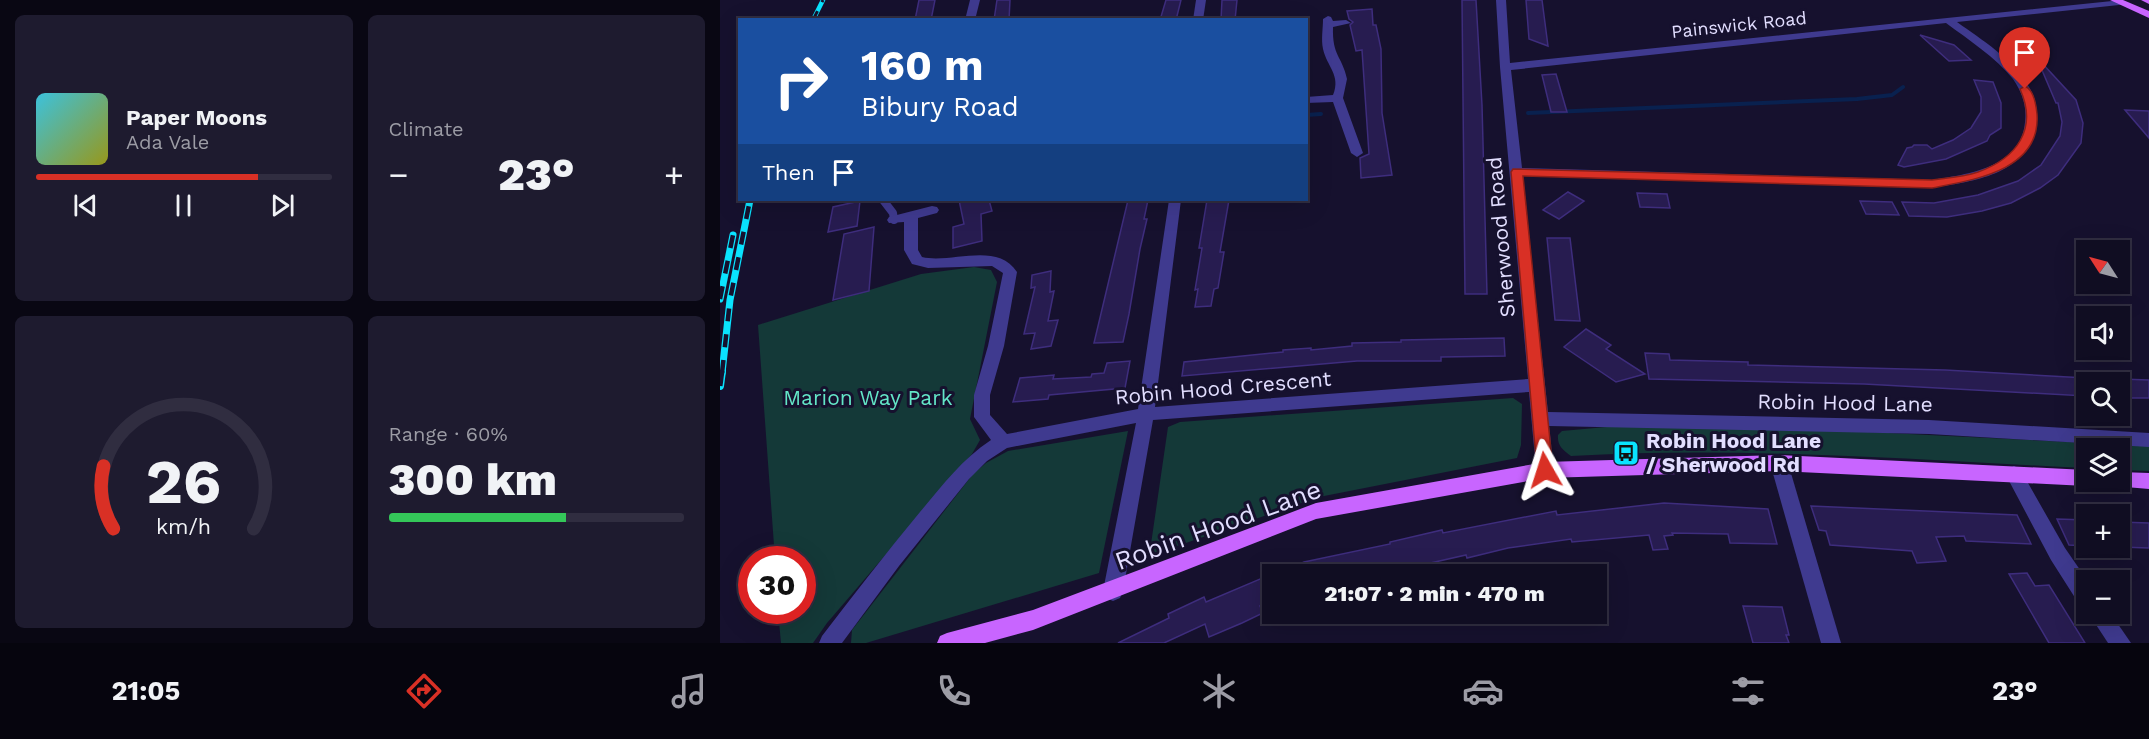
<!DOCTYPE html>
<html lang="en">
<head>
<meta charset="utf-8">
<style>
	:root { --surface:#100d22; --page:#1e1b2f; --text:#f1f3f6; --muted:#9c9ca5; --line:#302d40; --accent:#d93025 }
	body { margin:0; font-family:"Work Sans",sans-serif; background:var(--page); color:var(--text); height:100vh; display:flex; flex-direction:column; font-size:22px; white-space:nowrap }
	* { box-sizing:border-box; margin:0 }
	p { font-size:20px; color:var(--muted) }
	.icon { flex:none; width:33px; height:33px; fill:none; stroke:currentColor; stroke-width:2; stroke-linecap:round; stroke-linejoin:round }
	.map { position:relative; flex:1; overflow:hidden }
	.details { display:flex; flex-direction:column; gap:15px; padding:15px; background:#090713; width:720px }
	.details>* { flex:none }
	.guide { position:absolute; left:18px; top:18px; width:570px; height:183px; border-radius:0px; box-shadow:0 6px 24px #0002,0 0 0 2px var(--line); background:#1a4fa0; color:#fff; overflow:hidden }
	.needle { width:39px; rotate:306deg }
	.buttons { position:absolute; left:1356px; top:240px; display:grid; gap:12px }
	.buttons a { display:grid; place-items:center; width:54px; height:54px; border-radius:0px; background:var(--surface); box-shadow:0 6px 24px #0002,0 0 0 2px var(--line); font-size:30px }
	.speed { position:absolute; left:18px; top:546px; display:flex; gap:12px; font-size:30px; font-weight:700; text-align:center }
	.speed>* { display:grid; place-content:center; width:78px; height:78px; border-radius:50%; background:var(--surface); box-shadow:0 6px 24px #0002,0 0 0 2px var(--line); line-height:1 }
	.speed .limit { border:9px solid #d22; background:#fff; color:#111 }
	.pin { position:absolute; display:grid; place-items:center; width:51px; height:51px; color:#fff; margin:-62px -26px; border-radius:50% 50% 50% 0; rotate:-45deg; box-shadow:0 0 6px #0007 }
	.pin .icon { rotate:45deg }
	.me { position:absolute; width:66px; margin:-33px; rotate:354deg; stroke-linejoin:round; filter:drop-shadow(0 0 4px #0008) }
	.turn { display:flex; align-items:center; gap:21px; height:126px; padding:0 24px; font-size:27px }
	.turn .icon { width:78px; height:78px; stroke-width:2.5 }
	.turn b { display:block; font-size:42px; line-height:51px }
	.then { display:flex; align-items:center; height:57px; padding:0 24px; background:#0003; gap:12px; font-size:22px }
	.big { font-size:45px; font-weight:800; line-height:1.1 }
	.details .card { flex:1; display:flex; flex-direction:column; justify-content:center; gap:9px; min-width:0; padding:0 21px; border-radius:9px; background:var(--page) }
	.details .dial { align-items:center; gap:0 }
	.dial svg { height:156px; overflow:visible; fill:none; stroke:var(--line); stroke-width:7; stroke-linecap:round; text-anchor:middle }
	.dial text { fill:var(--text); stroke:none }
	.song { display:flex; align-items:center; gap:18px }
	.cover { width:72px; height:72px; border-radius:9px; background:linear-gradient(135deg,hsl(190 70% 55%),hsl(60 70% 35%)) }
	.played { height:6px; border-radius:3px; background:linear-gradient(90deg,var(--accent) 75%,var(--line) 75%) }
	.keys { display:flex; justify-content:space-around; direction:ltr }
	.heat { display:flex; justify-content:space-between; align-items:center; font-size:33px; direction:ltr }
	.charge { height:9px; border-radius:4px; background:linear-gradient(90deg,#34c759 60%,var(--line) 0) }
	.details .tiles { flex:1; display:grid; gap:15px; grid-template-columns:repeat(2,1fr) }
	.trip { position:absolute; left:542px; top:564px; width:345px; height:60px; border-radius:0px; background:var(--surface); box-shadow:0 6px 24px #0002,0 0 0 2px var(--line); font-weight:800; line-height:60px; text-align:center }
	.tabs { display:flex; height:96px; justify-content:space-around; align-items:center; background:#06050e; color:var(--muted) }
	.tabs .icon { width:42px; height:42px }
	.tabs .on { color:var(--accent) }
	.tabs b { font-size:27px; color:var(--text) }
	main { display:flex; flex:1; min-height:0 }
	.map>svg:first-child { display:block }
	.green { fill:#143938 }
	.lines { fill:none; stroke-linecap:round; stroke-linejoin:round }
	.stream { stroke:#09214f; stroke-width:4 }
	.building { fill:#271c50; stroke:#3e2d7d; stroke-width:1.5 }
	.lane { stroke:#3f3a8f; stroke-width:8 }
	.street { fill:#3f3a8f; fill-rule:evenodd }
	.primary { fill:#c865ff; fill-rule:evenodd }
	.rail-far2-casing { stroke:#0ae3ff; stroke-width:4.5 }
	.rail-far1-casing { stroke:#0ae3ff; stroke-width:7 }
	.rail-casing { stroke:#0ae3ff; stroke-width:8 }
	.rail-far2 { stroke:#16112e; stroke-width:3; stroke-dasharray:10; stroke-linecap:butt }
	.rail-far1 { stroke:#16112e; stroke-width:4.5; stroke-dasharray:13; stroke-linecap:butt }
	.rail { stroke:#16112e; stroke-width:5; stroke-dasharray:16; stroke-linecap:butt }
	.route { fill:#d93025; stroke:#8d1f18; stroke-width:1.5 }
	.labels { text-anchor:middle; stroke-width:6; stroke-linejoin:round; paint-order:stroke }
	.far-street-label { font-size:18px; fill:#e2deff; stroke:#16112e }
	.street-label { font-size:21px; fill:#e2deff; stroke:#16112e }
	.park-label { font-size:21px; fill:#63e6c7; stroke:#16112e }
	.poi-label { font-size:21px; font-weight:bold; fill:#e2deff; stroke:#16112e; text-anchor:start }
	.near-street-label { font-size:26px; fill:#e2deff; stroke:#16112e }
</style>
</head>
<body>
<main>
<section class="details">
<div class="tiles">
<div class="card">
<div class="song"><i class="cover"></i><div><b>Paper Moons</b><p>Ada Vale</p></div></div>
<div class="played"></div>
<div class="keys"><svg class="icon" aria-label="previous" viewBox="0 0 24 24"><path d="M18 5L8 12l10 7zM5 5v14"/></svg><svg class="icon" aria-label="pause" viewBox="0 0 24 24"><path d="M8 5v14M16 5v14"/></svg><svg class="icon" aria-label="next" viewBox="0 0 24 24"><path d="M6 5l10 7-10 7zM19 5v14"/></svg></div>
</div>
<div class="card"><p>Climate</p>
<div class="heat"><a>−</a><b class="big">23°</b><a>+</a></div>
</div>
<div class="card dial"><svg viewBox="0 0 100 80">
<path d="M14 69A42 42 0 1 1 86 69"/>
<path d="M14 69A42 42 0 0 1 9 37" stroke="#d93025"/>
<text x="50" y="56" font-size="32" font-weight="700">26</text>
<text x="50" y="72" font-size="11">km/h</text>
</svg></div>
<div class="card"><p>Range · 60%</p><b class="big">300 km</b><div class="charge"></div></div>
</div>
</section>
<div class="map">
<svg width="1429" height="643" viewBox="0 0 1429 643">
	<rect width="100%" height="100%" fill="#16112e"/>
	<g class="green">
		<polygon points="254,267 271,270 277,282 250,419 260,440 252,454 107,623 93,643 61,643 58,611 82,610 82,560 55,559 38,325 201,274"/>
		<polygon points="793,398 802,404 801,445 797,458 599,497 437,553 430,551 448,427 460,422"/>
		<path d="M908 425 1047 427 1429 446V471L1400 470V448H1366V468C1195 460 1023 446 851 456 843 450 837 446 838 435L842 431Z"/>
		<polygon points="408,431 379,573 146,643 131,643 132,630 253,474 266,463 288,451"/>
	</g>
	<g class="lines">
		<g class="stream">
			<polyline points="808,113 1137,99 1172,95 1183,87"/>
			<polyline points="586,115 601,114"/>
		</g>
	</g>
	<g class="building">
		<polygon points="199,0 215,0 211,20 195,20"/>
		<polygon points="277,0 290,0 289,20 274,20"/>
		<polygon points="446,0 461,0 456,20 440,20"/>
		<polygon points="502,0 517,0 515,20 501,20"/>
		<polygon points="742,0 756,0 762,105 767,294 745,294"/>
		<polygon points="806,0 822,0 828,46 809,39"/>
		<polygon points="652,9 653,25 656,25 661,49 662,113 672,175 641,178 640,158 649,154 642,50 636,51 630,25 633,22 629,19 627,11"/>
		<polygon points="1200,35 1234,45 1251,60 1229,61"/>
		<polygon points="1321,62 1356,100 1363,123 1361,143 1338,175 1320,188 1291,203 1262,211 1227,217 1189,216 1182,202 1214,203 1258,195 1298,181 1321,165 1340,136 1342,122 1338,103 1336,103 1319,63"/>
		<polygon points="836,74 847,112 831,112 822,75"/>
		<polygon points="1254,80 1273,82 1281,103 1281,128 1270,135 1267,141 1226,159 1184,167 1178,165 1187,148 1192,147 1194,145 1207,145 1212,149 1233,140 1251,128 1261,112 1261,97"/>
		<polygon points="1405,110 1429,111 1429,138"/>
		<polygon points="848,192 864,201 839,219 823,210"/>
		<polygon points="917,193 947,194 950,208 920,207"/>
		<polygon points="239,200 269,200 272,211 261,214 262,241 233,248 233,227 244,224"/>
		<polygon points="408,200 428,200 424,219 427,219 420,249 409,314 403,342 374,343"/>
		<polygon points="487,200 509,200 500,252 504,252 498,288 494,289 491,306 475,307 478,289 475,290 482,248 479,248"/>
		<polygon points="140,201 137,226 108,232 113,207"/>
		<polygon points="1140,201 1172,202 1179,215 1146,214"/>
		<polygon points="154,227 149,291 113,300 124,234"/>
		<polygon points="827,238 850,238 860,321 835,320"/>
		<polygon points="331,271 330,292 334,291 328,321 338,320 331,346 311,349 315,333 304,334 315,287 311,288 312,275"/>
		<polygon points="866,329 891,345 886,349 925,374 896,382 844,347"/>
		<polygon points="784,338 785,356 721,357 721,361 637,361 462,376 464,362 563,352 563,350 591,348 591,350 632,346 632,343 681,342 681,340"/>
		<polygon points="925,353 949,354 950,360 1028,362 1028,365 1225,370 1366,378 1366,396 1144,384 929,379"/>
		<polygon points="410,361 405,388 329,395 328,399 293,402 300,378 334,375 333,379 371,377 372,374 384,373 387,363"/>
		<polygon points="1400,379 1429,380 1429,398 1404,398 1400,392"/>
		<polygon points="944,503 1048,509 1057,544 1010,543 1008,534 952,533 953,535 944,536 948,549 933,550 929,535 852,542 851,539 788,548 747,558 746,555 662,574 556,574 584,562 670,544 670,542 722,530 723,533 836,511 837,515"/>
		<polygon points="1091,506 1297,515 1311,544 1246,541 1244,536 1216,537 1226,561 1197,563 1192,551 1110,545 1106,531 1099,530"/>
		<polygon points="1337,519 1366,520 1366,546 1349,545"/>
		<polygon points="1400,522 1429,523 1429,548 1400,547"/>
		<polygon points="1307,573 1315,586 1329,585 1365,643 1329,643 1289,574"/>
		<polygon points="552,574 552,602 540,606 543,613 522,623 489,637 485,624 444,643 398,643 449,618 448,614 484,597 486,602"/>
		<polygon points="1023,606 1062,607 1069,635 1066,635 1069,643 1033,643"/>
	</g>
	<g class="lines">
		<polyline class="lane" points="163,200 173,213 174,220"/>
		<g class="street">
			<polygon points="250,0 260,0 255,20 245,20"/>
			<polygon points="476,0 486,0 483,20 473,20"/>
			<path d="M776 0H786L790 63 1402 0V4L1399 5 1237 22C1262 40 1293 59 1309 87 1317 100 1319 117 1315 131 1301 177 1252 181 1212 188L802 176 828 412 1209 420 1429 433V447L1209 434 829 426 834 470 831 475 825 478 819 475 816 470 809 392 433 420 403 591 400 598 393 601 386 598 383 591 416 423 287 448 267 461 249 479 179 566 122 643H99L102 636C134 594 166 553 200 512 222 486 242 459 271 440L254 417V395L268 346 283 273 272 266 208 268 192 264 184 250V222L169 223 167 220 169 217 212 206 217 207 219 210 217 213 198 218V250L202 257C231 264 277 241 297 272L284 346 270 395V415L287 434 418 409 449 200H461L435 407 808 379 780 67ZM1226 23C1249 40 1275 57 1293 79 1302 92 1307 106 1305 122 1301 168 1248 174 1212 180L802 168 791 70Z"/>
			<path d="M608 16 611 17 613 21 626 20 631 23 613 27C612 56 622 56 627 79L623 98 643 153 637 157 631 153 613 102 586 103V97L613 95C621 75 607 67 603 49 601 39 603 29 603 19Z"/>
			<polygon points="1059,455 1065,458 1068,463 1121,643 1101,643 1050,463 1053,458"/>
			<polygon points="1294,466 1300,469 1345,548 1367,580 1366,606 1359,604 1331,560 1288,479 1285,474 1288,469"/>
			<polygon points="1369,614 1391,614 1411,643 1388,643"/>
		</g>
		<g class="primary">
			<polygon points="1390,0 1403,0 1429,11 1429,18"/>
			<polygon points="1421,0 1429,0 1429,4"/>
			<polygon points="1059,455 1366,470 1366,482 1373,482 1366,486 1059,471 825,478 596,519 313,630 265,643 217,643 220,636 227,633 313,610 596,503 825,462"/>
			<polygon points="1400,472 1429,473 1429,489 1394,486 1392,482 1400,482"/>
		</g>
		<g class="rail-far2-casing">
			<polyline id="rail-far2" points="93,20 103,0"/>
		</g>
		<g class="rail-far1-casing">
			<g id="rail-far1">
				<polyline points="0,299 13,235"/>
				<polyline points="2,373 10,300 30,200"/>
			</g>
		</g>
		<g class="rail-casing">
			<polyline id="rail" points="0,386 2,371"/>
		</g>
		<use href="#rail-far2" class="rail-far2"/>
		<use href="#rail-far1" class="rail-far1"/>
		<use href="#rail" class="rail"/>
	</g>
	<path class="route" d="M1305 86C1314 90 1316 104 1317 114 1321 171 1253 180 1212 188L803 176 833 470 831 475 825 477 820 475 817 470 791 172 793 169 1212 180C1227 178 1243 177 1258 172 1297 158 1318 129 1300 89Z"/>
	<defs>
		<g id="bus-square" transform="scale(1.35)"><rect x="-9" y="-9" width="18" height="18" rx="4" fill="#0ae3ff" stroke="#16112e"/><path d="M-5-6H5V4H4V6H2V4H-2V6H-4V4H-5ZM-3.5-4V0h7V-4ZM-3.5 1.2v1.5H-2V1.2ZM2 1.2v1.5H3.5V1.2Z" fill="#111"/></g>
	</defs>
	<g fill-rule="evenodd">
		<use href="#bus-square" x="906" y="453"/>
	</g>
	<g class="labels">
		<g class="far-street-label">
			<text transform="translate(1019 25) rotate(-6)" y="6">Painswick Road</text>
		</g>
		<g class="street-label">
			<text transform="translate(781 237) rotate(-95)" y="7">Sherwood Road</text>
			<text transform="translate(503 388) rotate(-5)" y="7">Robin Hood Crescent</text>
			<text transform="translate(1125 403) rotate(1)" y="7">Robin Hood Lane</text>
		</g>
		<g class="park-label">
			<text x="148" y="405">Marion Way Park</text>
		</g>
		<g class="poi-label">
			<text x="926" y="448">Robin Hood Lane<tspan x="926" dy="24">/ Sherwood Rd</tspan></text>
		</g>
		<g class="near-street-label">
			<text transform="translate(498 525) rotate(-20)" y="9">Robin Hood Lane</text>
		</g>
	</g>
</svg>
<div class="buttons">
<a><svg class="needle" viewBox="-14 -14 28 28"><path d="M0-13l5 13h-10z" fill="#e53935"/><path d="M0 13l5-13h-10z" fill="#9c9ca5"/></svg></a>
<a><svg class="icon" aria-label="sound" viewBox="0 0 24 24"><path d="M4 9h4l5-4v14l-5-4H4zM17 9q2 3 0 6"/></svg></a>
<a><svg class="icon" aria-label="search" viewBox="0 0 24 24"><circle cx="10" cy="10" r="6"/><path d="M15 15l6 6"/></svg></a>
<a><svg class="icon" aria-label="layers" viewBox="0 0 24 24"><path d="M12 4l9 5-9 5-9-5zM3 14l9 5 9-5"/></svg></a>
<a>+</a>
<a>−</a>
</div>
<div class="speed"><div class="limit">30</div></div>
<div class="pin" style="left:1305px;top:89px;background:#d93025"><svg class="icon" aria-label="arrive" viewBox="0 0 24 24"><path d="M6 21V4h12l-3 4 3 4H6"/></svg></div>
<svg class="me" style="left:825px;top:470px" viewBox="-20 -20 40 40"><path d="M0-17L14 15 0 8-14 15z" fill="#d93025" stroke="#fff" stroke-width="4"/></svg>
<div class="trip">21:07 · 2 min · 470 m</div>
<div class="guide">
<div class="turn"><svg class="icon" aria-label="right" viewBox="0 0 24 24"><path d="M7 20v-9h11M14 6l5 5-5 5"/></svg><div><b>160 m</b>Bibury Road</div></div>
<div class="then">Then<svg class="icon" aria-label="arrive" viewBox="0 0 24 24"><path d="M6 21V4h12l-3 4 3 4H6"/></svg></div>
</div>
</div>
</main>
<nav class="tabs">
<b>21:05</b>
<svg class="icon on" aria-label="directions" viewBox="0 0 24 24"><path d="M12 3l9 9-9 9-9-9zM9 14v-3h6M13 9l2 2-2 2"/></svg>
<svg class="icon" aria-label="music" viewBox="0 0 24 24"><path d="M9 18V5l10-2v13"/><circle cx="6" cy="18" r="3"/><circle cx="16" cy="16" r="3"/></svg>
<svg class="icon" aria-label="phone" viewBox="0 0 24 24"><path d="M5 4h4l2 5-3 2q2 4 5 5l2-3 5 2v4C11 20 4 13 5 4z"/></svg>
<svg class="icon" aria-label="climate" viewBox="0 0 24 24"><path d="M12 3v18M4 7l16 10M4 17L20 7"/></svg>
<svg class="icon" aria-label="car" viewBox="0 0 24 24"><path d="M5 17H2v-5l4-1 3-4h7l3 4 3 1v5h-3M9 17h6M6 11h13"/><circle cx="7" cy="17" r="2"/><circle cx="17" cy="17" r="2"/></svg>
<svg class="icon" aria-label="filters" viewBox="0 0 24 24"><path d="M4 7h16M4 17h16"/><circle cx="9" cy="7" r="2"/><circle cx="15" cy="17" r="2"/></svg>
<b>23°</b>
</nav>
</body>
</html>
